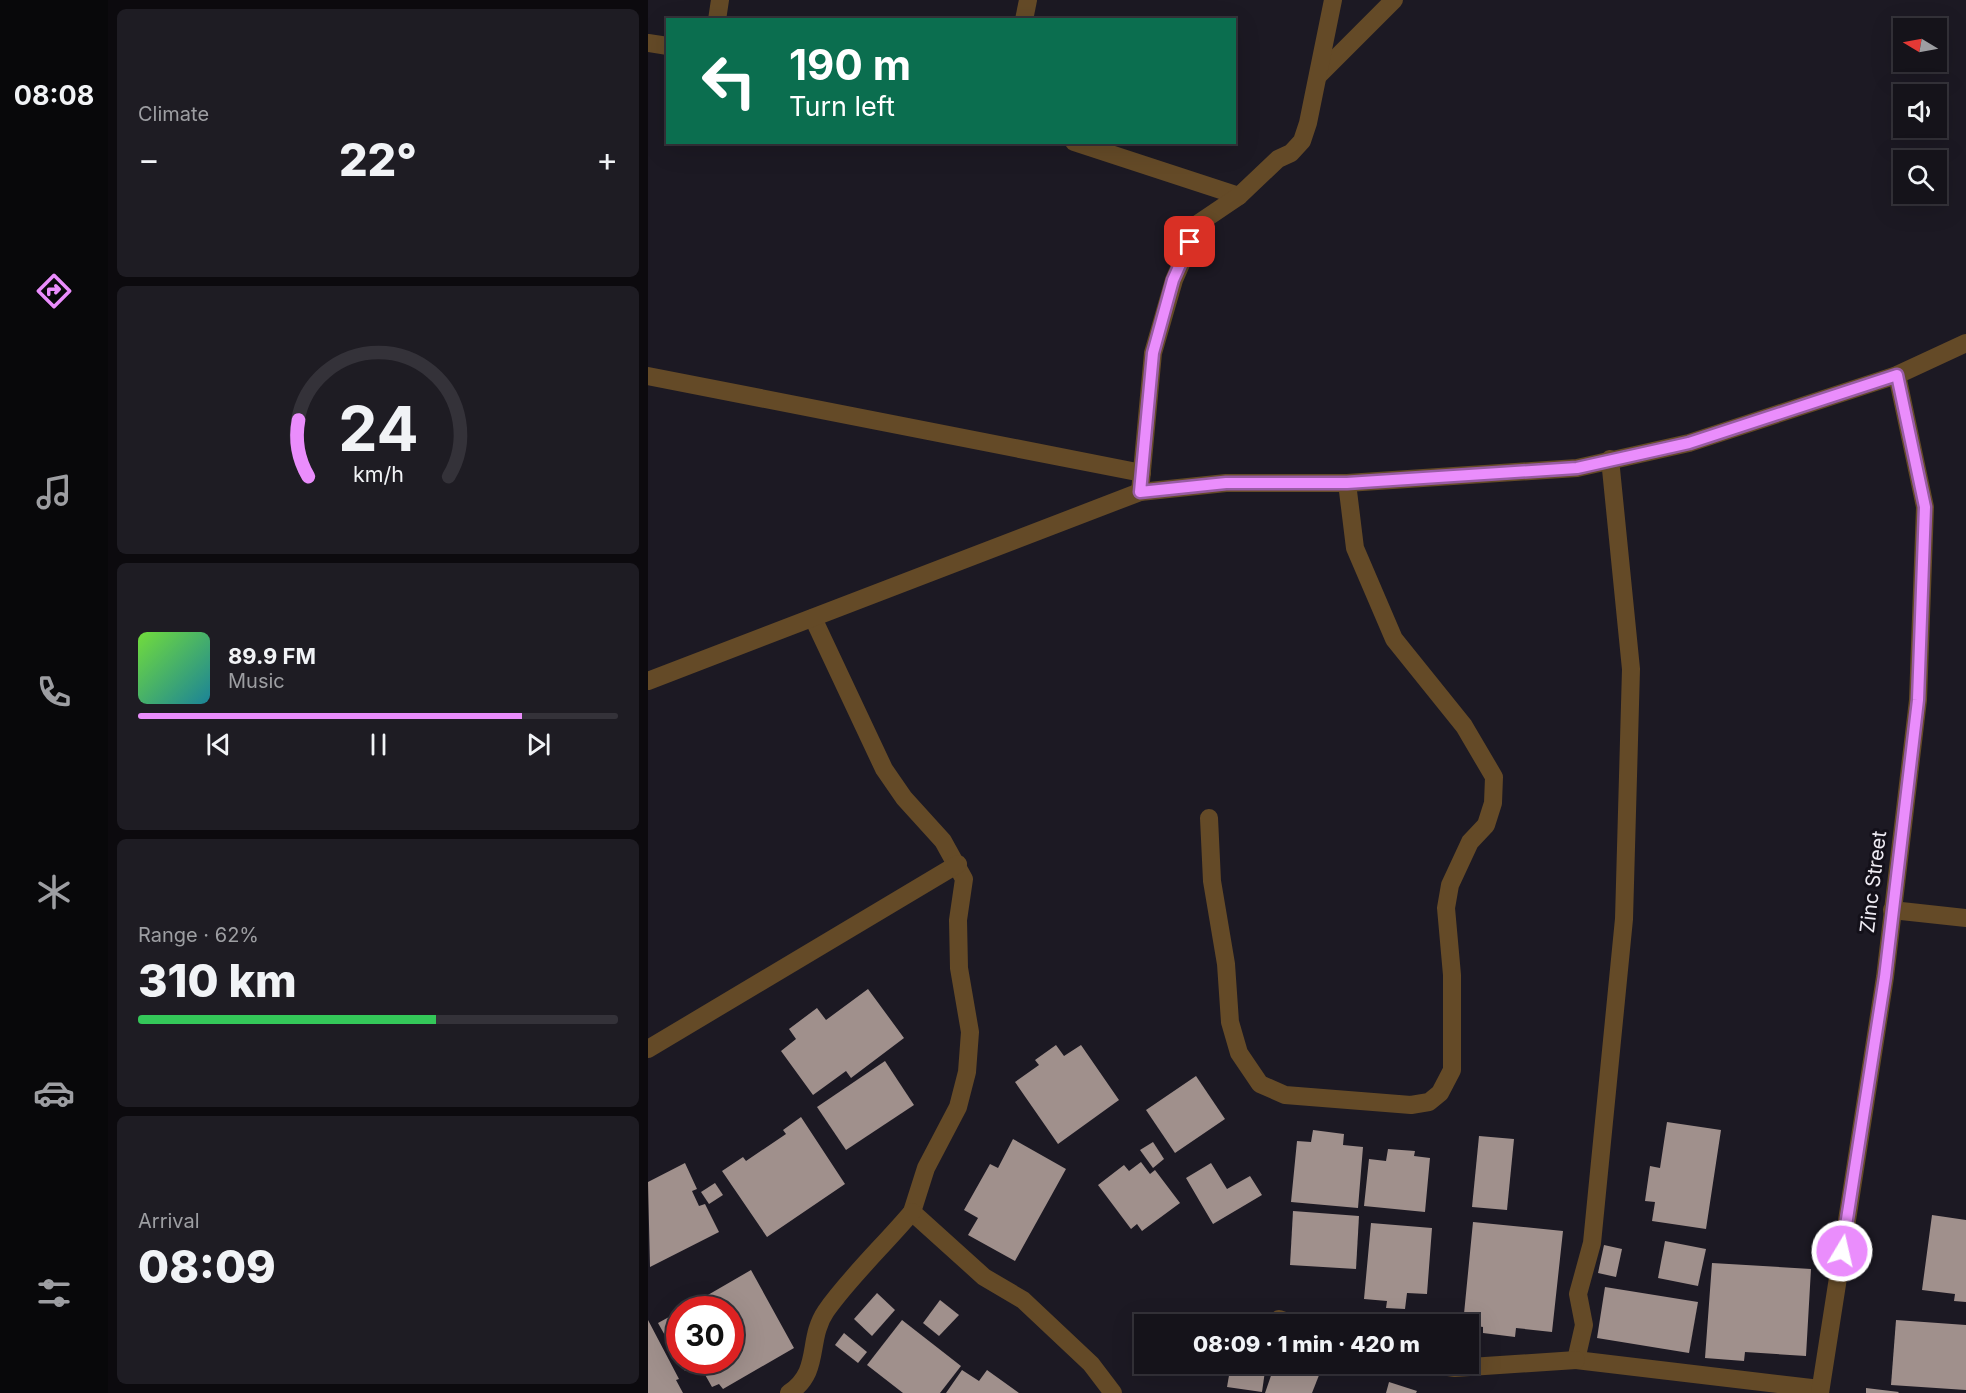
<!DOCTYPE html>
<html lang="en">
<head>
<meta charset="utf-8">
<style>
	:root { --surface:#15131a; --page:#1e1c23; --text:#f1f3f6; --muted:#9d9ea2; --line:#343239; --accent:#ea8dfc }
	body { margin:0; font-family:Inter,sans-serif; background:var(--page); color:var(--text); height:100vh; display:flex; flex-direction:column; font-size:22px; white-space:nowrap }
	* { box-sizing:border-box; margin:0 }
	p { font-size:20px; color:var(--muted) }
	.icon { flex:none; width:33px; height:33px; fill:none; stroke:currentColor; stroke-width:2; stroke-linecap:round; stroke-linejoin:round }
	.map { position:relative; flex:1; overflow:hidden }
	.panel { display:flex; flex-direction:column; gap:9px; padding:9px; background:#0c0a0e; width:540px }
	.panel>* { flex:none }
	.guide { position:absolute; left:18px; top:18px; width:570px; height:126px; border-radius:0px; box-shadow:0 6px 24px #0002,0 0 0 2px var(--line); background:#0b6e4f; color:#fff; overflow:hidden }
	.needle { width:39px; rotate:280deg }
	.fabs { position:absolute; left:1245px; top:18px; display:grid; gap:12px }
	.fabs a { display:grid; place-items:center; width:54px; height:54px; border-radius:0px; background:var(--surface); box-shadow:0 6px 24px #0002,0 0 0 2px var(--line); font-size:30px }
	.speed { position:absolute; left:18px; top:1296px; display:flex; gap:12px; font-size:30px; font-weight:700; text-align:center }
	.speed>* { display:grid; place-content:center; width:78px; height:78px; border-radius:50%; background:var(--surface); box-shadow:0 6px 24px #0002,0 0 0 2px var(--line); line-height:1 }
	.speed .limit { border:9px solid #d22; background:#fff; color:#111 }
	.pin { position:absolute; display:grid; place-items:center; width:51px; height:51px; color:#fff; margin:-26px; border-radius:12px; box-shadow:0 3px 9px #0006 }
	.me { position:absolute; width:66px; margin:-33px; rotate:9deg; stroke-linejoin:round; filter:drop-shadow(0 0 4px #0008) }
	.turn { display:flex; align-items:center; gap:21px; height:126px; padding:0 24px; font-size:27px }
	.turn .icon { width:78px; height:78px; stroke-width:2.5 }
	.turn b { display:block; font-size:42px; line-height:51px }
	.big { font-size:45px; font-weight:800; line-height:1.1 }
	.panel .widget { flex:1; display:flex; flex-direction:column; justify-content:center; gap:9px; min-width:0; padding:0 21px; border-radius:9px; background:var(--page) }
	.panel .dial { align-items:center; gap:0 }
	.dial svg { height:156px; overflow:visible; fill:none; stroke:var(--line); stroke-width:7; stroke-linecap:round; text-anchor:middle }
	.dial text { fill:var(--text); stroke:none }
	.song { display:flex; align-items:center; gap:18px }
	.cover { width:72px; height:72px; border-radius:9px; background:linear-gradient(135deg,hsl(100 70% 55%),hsl(190 70% 35%)) }
	.played { height:6px; border-radius:3px; background:linear-gradient(90deg,var(--accent) 80%,var(--line) 80%) }
	.keys { display:flex; justify-content:space-around; direction:ltr }
	.heat { display:flex; justify-content:space-between; align-items:center; font-size:33px; direction:ltr }
	.charge { height:9px; border-radius:4px; background:linear-gradient(90deg,#34c759 62%,var(--line) 0) }
	.trip { position:absolute; left:486px; top:1314px; width:345px; height:60px; border-radius:0px; background:var(--surface); box-shadow:0 6px 24px #0002,0 0 0 2px var(--line); font-weight:800; line-height:60px; text-align:center }
	main { display:flex; flex:1; min-height:0 }
	.tab-bar { display:flex; flex-direction:column; width:108px; justify-content:space-around; align-items:center; background:#08080a; color:var(--muted) }
	.tab-bar .icon { width:42px; height:42px }
	.tab-bar .active { color:var(--accent) }
	.tab-bar b { font-size:27px; color:var(--text) }
	.map>svg:first-child { display:block }
	.building { fill:#a0908c }
	.lines { fill:none; stroke-linecap:round; stroke-linejoin:round }
	.minor { stroke:#644a27; stroke-width:18 }
	.route-casing { stroke:#985ca4; stroke-width:15 }
	.route { stroke:#ea8dfc; stroke-width:10 }
	.labels { text-anchor:middle; stroke-width:6; stroke-linejoin:round; paint-order:stroke }
	.street-label { font-size:20px; fill:#eeebf3; stroke:#131019 }
</style>
</head>
<body>
<main>
<nav class="tab-bar">
<b>08:08</b>
<svg class="icon active" aria-label="directions" viewBox="0 0 24 24"><path d="M12 3l9 9-9 9-9-9zM9 14v-3h6M13 9l2 2-2 2"/></svg>
<svg class="icon" aria-label="music" viewBox="0 0 24 24"><path d="M9 18V5l10-2v13"/><circle cx="6" cy="18" r="3"/><circle cx="16" cy="16" r="3"/></svg>
<svg class="icon" aria-label="phone" viewBox="0 0 24 24"><path d="M5 4h4l2 5-3 2q2 4 5 5l2-3 5 2v4C11 20 4 13 5 4z"/></svg>
<svg class="icon" aria-label="climate" viewBox="0 0 24 24"><path d="M12 3v18M4 7l16 10M4 17L20 7"/></svg>
<svg class="icon" aria-label="car" viewBox="0 0 24 24"><path d="M5 17H2v-5l4-1 3-4h7l3 4 3 1v5h-3M9 17h6M6 11h13"/><circle cx="7" cy="17" r="2"/><circle cx="17" cy="17" r="2"/></svg>
<svg class="icon" aria-label="filters" viewBox="0 0 24 24"><path d="M4 7h16M4 17h16"/><circle cx="9" cy="7" r="2"/><circle cx="15" cy="17" r="2"/></svg>
</nav>
<section class="panel">
<div class="widget"><p>Climate</p>
<div class="heat"><a>−</a><b class="big">22°</b><a>+</a></div>
</div>
<div class="widget dial"><svg viewBox="0 0 100 80">
<path d="M14 69A42 42 0 1 1 86 69"/>
<path d="M14 69A42 42 0 0 1 9 40" stroke="#ea8dfc"/>
<text x="50" y="56" font-size="32" font-weight="700">24</text>
<text x="50" y="72" font-size="11">km/h</text>
</svg></div>
<div class="widget">
<div class="song"><i class="cover"></i><div><b>89.9 FM</b><p>Music</p></div></div>
<div class="played"></div>
<div class="keys"><svg class="icon" aria-label="previous" viewBox="0 0 24 24"><path d="M18 5L8 12l10 7zM5 5v14"/></svg><svg class="icon" aria-label="pause" viewBox="0 0 24 24"><path d="M8 5v14M16 5v14"/></svg><svg class="icon" aria-label="next" viewBox="0 0 24 24"><path d="M6 5l10 7-10 7zM19 5v14"/></svg></div>
</div>
<div class="widget"><p>Range · 62%</p><b class="big">310 km</b><div class="charge"></div></div>
<div class="widget"><p>Arrival</p><b class="big">08:09</b></div>
</section>
<div class="map">
<svg width="1318" height="1393" viewBox="0 0 1318 1393">
	<rect width="100%" height="100%" fill="#1c1923"/>
	<g class="building">
		<polygon points="220,989 256,1038 203,1078 198,1071 165,1095 133,1051 148,1039 141,1029 169,1008 178,1020"/>
		<polygon points="408,1045 416,1056 433,1045 471,1100 410,1144 367,1082 391,1065 387,1060"/>
		<polygon points="237,1061 266,1105 198,1150 169,1107"/>
		<polygon points="548,1076 577,1119 527,1153 498,1110"/>
		<polygon points="153,1117 197,1184 119,1237 74,1171 95,1157 98,1161 138,1134 135,1130"/>
		<polygon points="1019,1122 1073,1130 1058,1229 1004,1221 1007,1202 997,1201 1002,1166 1012,1168"/>
		<polygon points="665,1130 696,1134 695,1145 715,1147 710,1208 643,1202 649,1141 663,1142"/>
		<polygon points="831,1136 866,1139 859,1210 824,1207"/>
		<polygon points="365,1139 418,1169 367,1261 320,1235 330,1218 316,1210 342,1164 350,1168"/>
		<polygon points="505,1142 516,1159 505,1168 492,1150"/>
		<polygon points="740,1149 767,1151 766,1156 782,1158 777,1212 716,1206 721,1159 738,1161"/>
		<polygon points="493,1162 502,1174 507,1170 532,1203 494,1231 489,1224 483,1229 450,1185 476,1165 481,1171"/>
		<polygon points="37,1163 49,1189 44,1191 51,1206 57,1204 71,1232 2,1267 0,1182"/>
		<polygon points="563,1163 579,1189 602,1176 614,1195 565,1224 538,1178"/>
		<polygon points="67,1183 75,1195 61,1204 53,1192"/>
		<polygon points="645,1211 711,1216 708,1269 642,1265"/>
		<polygon points="1284,1215 1318,1220 1318,1302 1306,1301 1307,1294 1274,1290"/>
		<polygon points="825,1222 915,1231 904,1332 868,1328 867,1337 835,1333 835,1327 815,1324"/>
		<polygon points="723,1223 784,1228 779,1294 759,1293 757,1309 738,1308 739,1301 716,1299"/>
		<polygon points="1017,1241 1058,1249 1050,1286 1010,1278"/>
		<polygon points="956,1245 974,1249 968,1277 950,1273"/>
		<polygon points="1064,1263 1163,1269 1158,1356 1097,1352 1096,1361 1057,1358"/>
		<polygon points="103,1270 146,1348 75,1389 71,1384 64,1387 51,1364 37,1371 10,1323 32,1311 32,1360 82,1360 82,1310 34,1310"/>
		<polygon points="957,1287 1050,1302 1041,1353 949,1338"/>
		<polygon points="229,1293 247,1310 224,1336 206,1319"/>
		<polygon points="292,1300 311,1315 291,1336 275,1323"/>
		<polygon points="0,1320 31,1379 28,1380 35,1393 0,1393"/>
		<polygon points="254,1320 313,1366 292,1393 255,1393 219,1365"/>
		<polygon points="1248,1320 1318,1325 1318,1390 1243,1385"/>
		<polygon points="196,1333 219,1352 210,1363 187,1345"/>
		<polygon points="583,1364 618,1364 614,1392 579,1387"/>
		<polygon points="627,1364 671,1364 675,1365 664,1393 617,1393"/>
		<polygon points="314,1370 331,1381 339,1370 371,1393 298,1393"/>
		<polygon points="741,1382 769,1391 768,1393 738,1393"/>
		<polygon points="1218,1388 1251,1392 1250,1393 1218,1393"/>
	</g>
	<g class="lines">
		<g class="minor">
			<polyline points="69,20 72,0"/>
			<polyline points="376,20 380,0"/>
			<polyline points="0,43 20,46"/>
			<polyline points="671,75 746,0"/>
			<polyline points="426,142 591,196"/>
			<polyline points="0,376 494,473"/>
			<polyline points="962,459 983,669 976,919 944,1243 930,1294 936,1325 928,1360 1172,1389"/>
			<polyline points="492,492 505,353 526,280 551,223 591,196 630,159 643,153 654,141 660,123 685,0"/>
			<polyline points="165,618 236,769 256,798 295,841 316,879 310,920 311,968 322,1032 319,1072 310,1107 278,1168 264,1212 336,1277 375,1300 443,1364 465,1393"/>
			<polyline points="0,681 492,492 578,483 699,483 929,468 1041,443 1249,375 1318,343"/>
			<polyline points="561,818 564,881 578,964 582,1022 591,1053 612,1084 637,1095 763,1105 781,1102 792,1093 804,1070 804,975 798,908 802,885 822,842 838,825 845,803 846,777 816,726 746,639 707,548 699,483"/>
			<polyline points="1244,910 1318,918"/>
			<polyline points="0,1049 310,864"/>
			<polyline points="631,1319 645,1324"/>
			<polyline points="780,1364 807,1368 928,1360"/>
			<path d="M141 1393C174 1371 158 1340 178 1311 200 1279 238 1243 264 1212"/>
			<polyline points="1172,1393 1237,977 1270,700 1277,507 1249,375"/>
		</g>
	</g>
	<g class="lines">
		<g class="route-casing">
			<polyline id="route" points="542,242 525,280 505,353 492,492 578,483 699,483 929,468 1041,443 1249,375 1277,507 1270,700 1237,977 1194,1251"/>
		</g>
		<use href="#route" class="route"/>
	</g>
	<g class="labels">
		<g class="street-label">
			<text transform="translate(1225 882) rotate(-83)" y="7">Zinc Street</text>
		</g>
	</g>
</svg>
<div class="fabs">
<a><svg class="needle" viewBox="-14 -14 28 28"><path d="M0-13l5 13h-10z" fill="#e53935"/><path d="M0 13l5-13h-10z" fill="#9d9ea2"/></svg></a>
<a><svg class="icon" aria-label="sound" viewBox="0 0 24 24"><path d="M4 9h4l5-4v14l-5-4H4zM17 9q2 3 0 6"/></svg></a>
<a><svg class="icon" aria-label="search" viewBox="0 0 24 24"><circle cx="10" cy="10" r="6"/><path d="M15 15l6 6"/></svg></a>
</div>
<div class="speed"><div class="limit">30</div></div>
<div class="pin" style="left:542px;top:242px;background:#d93025"><svg class="icon" aria-label="arrive" viewBox="0 0 24 24"><path d="M6 21V4h12l-3 4 3 4H6"/></svg></div>
<svg class="me" style="left:1194px;top:1251px" viewBox="-20 -20 40 40"><circle r="17" fill="#ea8dfc" stroke="#fff" stroke-width="3"/><path d="M0-11L8 9 0 5-8 9z" fill="#fff"/></svg>
<div class="trip">08:09 · 1 min · 420 m</div>
<div class="guide">
<div class="turn"><svg class="icon" aria-label="left" viewBox="0 0 24 24"><path d="M17 20v-9H6M10 6l-5 5 5 5"/></svg><div><b>190 m</b>Turn left</div></div>
</div>
</div>
</main>
</body>
</html>
